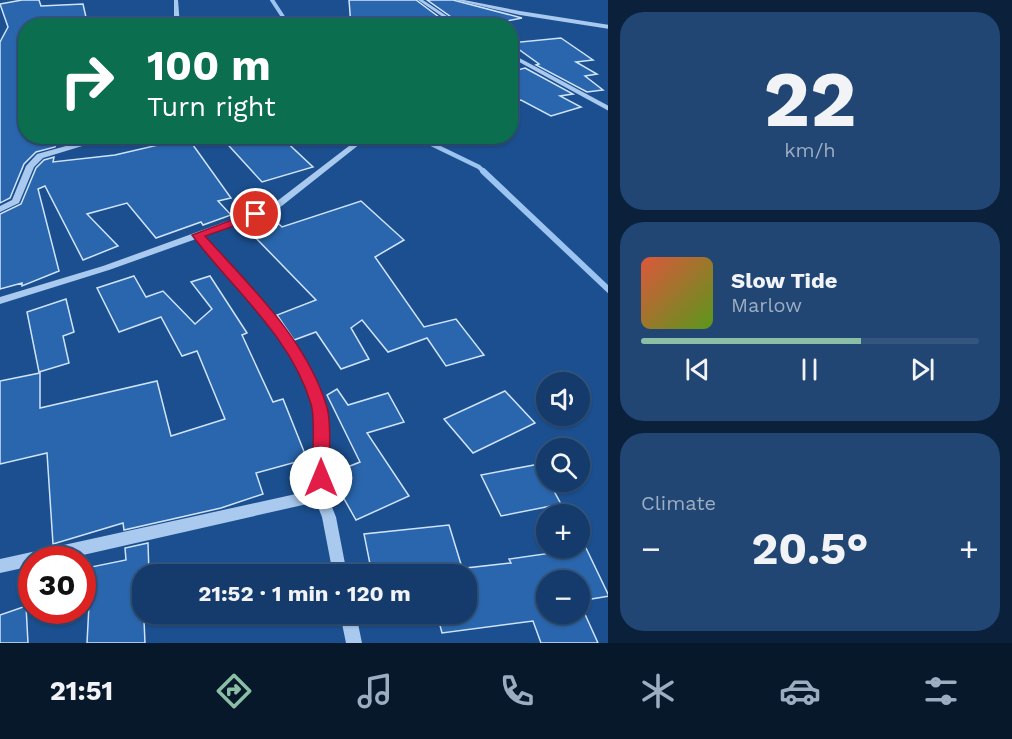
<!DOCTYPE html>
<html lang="en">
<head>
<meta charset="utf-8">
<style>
	:root { --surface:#143b6b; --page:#214673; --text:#f1f3f6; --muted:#9dadc1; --line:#33557e; --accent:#8abfa5 }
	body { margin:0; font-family:"Work Sans",sans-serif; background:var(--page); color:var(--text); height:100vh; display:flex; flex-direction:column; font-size:22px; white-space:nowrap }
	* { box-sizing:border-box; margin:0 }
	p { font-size:20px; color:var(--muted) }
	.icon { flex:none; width:33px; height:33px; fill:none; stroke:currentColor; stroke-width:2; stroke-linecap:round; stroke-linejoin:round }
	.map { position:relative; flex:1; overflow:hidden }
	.details { display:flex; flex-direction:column; gap:12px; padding:12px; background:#0b203b; width:404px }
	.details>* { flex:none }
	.hud { position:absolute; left:18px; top:18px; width:500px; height:126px; border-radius:24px; box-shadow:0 2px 4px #0004,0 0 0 2px var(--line); background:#0b6e4f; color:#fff; overflow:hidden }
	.controls { position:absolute; left:536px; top:372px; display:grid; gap:12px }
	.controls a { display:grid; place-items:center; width:54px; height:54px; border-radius:50%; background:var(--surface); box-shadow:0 2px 4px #0004,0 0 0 2px var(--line); font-size:30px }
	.speed { position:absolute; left:18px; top:546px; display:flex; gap:12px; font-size:30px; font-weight:700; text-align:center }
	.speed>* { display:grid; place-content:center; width:78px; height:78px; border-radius:50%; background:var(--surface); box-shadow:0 2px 4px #0004,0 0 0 2px var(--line); line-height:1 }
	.speed .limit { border:9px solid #d22; background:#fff; color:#111 }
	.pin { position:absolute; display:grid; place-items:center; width:51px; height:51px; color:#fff; margin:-26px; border:3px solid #fff; border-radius:50%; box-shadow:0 2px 6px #0007 }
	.me { position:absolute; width:66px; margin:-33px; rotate:0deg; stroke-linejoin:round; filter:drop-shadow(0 0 4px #0008) }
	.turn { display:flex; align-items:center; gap:21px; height:126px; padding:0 30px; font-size:27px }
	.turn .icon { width:78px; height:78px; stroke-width:2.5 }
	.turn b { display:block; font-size:42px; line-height:51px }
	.big { font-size:45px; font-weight:700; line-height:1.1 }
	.details .widget { flex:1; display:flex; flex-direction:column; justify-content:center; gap:9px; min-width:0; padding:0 21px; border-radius:24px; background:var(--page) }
	.details .dial { align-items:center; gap:0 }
	.dial b { font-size:78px; line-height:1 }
	.song { display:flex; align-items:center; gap:18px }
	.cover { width:72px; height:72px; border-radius:9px; background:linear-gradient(135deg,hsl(10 70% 55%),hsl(90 70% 35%)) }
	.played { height:6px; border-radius:3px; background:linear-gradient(90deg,var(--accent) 65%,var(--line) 65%) }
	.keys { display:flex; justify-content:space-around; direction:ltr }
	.heat { display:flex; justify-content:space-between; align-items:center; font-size:33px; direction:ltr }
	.trip { position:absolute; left:132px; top:564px; width:345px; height:60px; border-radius:24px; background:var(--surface); box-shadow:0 2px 4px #0004,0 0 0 2px var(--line); font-weight:700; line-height:60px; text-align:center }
	.tab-bar { display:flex; height:96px; justify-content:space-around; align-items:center; background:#08182b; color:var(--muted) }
	.tab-bar .icon { width:42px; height:42px }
	.tab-bar .active { color:var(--accent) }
	.tab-bar b { font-size:27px; color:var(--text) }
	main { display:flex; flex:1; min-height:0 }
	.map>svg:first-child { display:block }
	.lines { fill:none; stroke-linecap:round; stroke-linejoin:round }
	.stream-far2 { stroke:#9cc4f0; stroke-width:4 }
	.stream-far1 { stroke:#9cc4f0; stroke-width:4.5 }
	.stream { stroke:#9cc4f0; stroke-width:6 }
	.building { fill:#2a66ad; stroke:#cfe3fa; stroke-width:1.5 }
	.minor { fill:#a9c9ee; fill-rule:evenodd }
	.route { fill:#e11d48; stroke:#92132f; stroke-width:1.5 }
</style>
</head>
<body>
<main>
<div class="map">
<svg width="609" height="643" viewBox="0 0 609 643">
	<rect width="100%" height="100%" fill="#1b4f8f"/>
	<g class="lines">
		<polyline class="stream-far2" points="272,0 289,26"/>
		<polyline class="stream-far1" points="415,136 479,167 484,172"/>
		<polyline class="stream" points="483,171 609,290"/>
	</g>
	<g class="building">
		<polygon points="22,0 39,0 41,6 83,4 88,26 26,26 26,136 57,136 55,147 36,152 24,164 10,198 0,203 0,42 8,27 0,4"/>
		<polygon points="349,0 416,0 451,26 351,26"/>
		<polygon points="427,0 453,0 522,18 482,26 464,26"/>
		<polygon points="561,38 593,60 576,62 597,74 585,76 603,90 587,92 536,65 539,64 510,43"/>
		<polygon points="525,68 573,94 560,96 581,107 551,116 521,100 510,103 510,72"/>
		<polygon points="220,136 280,136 313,167 262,182"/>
		<polygon points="188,138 231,198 218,201 231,215 203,225 201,222 156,238 127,203 87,214 118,246 83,260 45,186 38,189 59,271 22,286 22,283 0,289 0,214 21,204 36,168 44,160 54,157 53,162 115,155"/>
		<polygon points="361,201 404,240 375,257 424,327 456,319 484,355 446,366 427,338 388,352 362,320 351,328 369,359 341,369 316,332 294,340 277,315 316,300 252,234 279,224 282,227"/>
		<polygon points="134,276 146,297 163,291 195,324 212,309 191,282 210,276 247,333 242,335 273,402 283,399 307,459 256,473 263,494 221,508 124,530 123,523 53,544 47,453 0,464 0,381 40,373 40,408 157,381 171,436 225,419 197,351 182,356 161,317 119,332 97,288"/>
		<polygon points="66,299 74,332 63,336 69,363 39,372 27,312"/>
		<polygon points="337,389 348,405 388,393 404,422 367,433 409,496 356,520 330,474 360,462 327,395"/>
		<polygon points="505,391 535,423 473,453 444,419"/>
		<polygon points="539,464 546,477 546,482 549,482 561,504 501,516 481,475"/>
		<polygon points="449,525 464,574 372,574 364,534"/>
		<polygon points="148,543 149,574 142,574 145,643 87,643 91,567 126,560 125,548"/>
		<polygon points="586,548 609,596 579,601 579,580 546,580 546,614 579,614 579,601 598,643 541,643 533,621 442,633 437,614 466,614 466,568 511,563 509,559"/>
		<polygon points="26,606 28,643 0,643 0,615"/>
	</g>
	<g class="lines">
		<g class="minor">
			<polygon points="174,0 178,0 180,26 174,26"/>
			<polygon points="418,0 423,0 462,26 456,26"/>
			<polygon points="455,0 464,0 520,11 609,25 609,29 520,15"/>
			<polygon points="510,53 609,106 609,111 510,57"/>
			<polygon points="102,136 115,136 43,158 34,167 19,203 0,212 0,206 12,200 26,166 37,154"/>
			<polygon points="362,136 370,136 278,209 204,236 274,315 304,359 325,405 328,460 327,495 336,517 347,574 333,574 322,517 316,502 61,560 32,560 32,566 0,573 0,559 314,490 316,460 313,405 295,363 266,321 196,239 109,270 0,304 0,297 103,266 272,205"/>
			<polygon points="340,614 356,614 362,643 346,643"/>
		</g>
	</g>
	<path class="route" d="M256 211 260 212V217L205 236C250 286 305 338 326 404 332 420 329 459 329 478L327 483 321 485 315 483 312 478C312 459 316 420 311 404 291 336 233 290 192 235Z"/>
</svg>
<div class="controls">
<a><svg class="icon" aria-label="sound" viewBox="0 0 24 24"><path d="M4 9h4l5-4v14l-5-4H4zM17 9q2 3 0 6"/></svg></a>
<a><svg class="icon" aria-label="search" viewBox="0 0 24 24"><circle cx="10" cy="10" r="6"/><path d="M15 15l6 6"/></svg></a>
<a>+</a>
<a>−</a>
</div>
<div class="speed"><div class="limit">30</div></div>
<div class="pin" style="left:256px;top:214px;background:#d93025"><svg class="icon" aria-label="arrive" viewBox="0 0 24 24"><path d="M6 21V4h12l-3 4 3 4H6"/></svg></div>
<svg class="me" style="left:321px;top:478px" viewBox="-20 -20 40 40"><circle r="19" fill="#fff"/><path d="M0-13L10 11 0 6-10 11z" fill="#e11d48"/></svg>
<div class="trip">21:52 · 1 min · 120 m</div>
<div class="hud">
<div class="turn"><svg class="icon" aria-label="right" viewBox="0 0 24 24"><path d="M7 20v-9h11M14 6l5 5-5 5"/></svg><div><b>100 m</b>Turn right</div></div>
</div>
</div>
<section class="details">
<div class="widget dial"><b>22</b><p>km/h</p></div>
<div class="widget">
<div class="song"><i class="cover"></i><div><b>Slow Tide</b><p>Marlow</p></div></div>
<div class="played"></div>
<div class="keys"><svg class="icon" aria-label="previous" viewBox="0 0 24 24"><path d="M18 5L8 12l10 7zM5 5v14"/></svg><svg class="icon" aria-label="pause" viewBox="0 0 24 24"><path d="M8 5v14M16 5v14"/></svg><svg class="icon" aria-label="next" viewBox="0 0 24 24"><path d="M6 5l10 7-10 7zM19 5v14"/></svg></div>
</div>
<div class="widget"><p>Climate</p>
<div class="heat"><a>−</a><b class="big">20.5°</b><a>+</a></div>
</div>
</section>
</main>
<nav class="tab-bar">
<b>21:51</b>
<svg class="icon active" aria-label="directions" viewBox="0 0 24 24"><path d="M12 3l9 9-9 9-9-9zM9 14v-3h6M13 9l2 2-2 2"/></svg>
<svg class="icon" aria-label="music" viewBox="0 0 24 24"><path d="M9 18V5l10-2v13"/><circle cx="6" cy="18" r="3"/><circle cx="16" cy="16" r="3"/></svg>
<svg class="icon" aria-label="phone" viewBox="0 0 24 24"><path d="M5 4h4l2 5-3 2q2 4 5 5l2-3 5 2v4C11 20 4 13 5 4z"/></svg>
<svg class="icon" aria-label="climate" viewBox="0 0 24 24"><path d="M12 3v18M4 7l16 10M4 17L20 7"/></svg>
<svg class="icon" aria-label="car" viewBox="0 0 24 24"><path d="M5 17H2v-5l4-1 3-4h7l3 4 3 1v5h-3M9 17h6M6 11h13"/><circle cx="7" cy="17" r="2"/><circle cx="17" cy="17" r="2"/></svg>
<svg class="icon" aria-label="filters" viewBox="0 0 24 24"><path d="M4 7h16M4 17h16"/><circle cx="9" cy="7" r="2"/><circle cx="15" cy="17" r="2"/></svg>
</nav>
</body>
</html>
